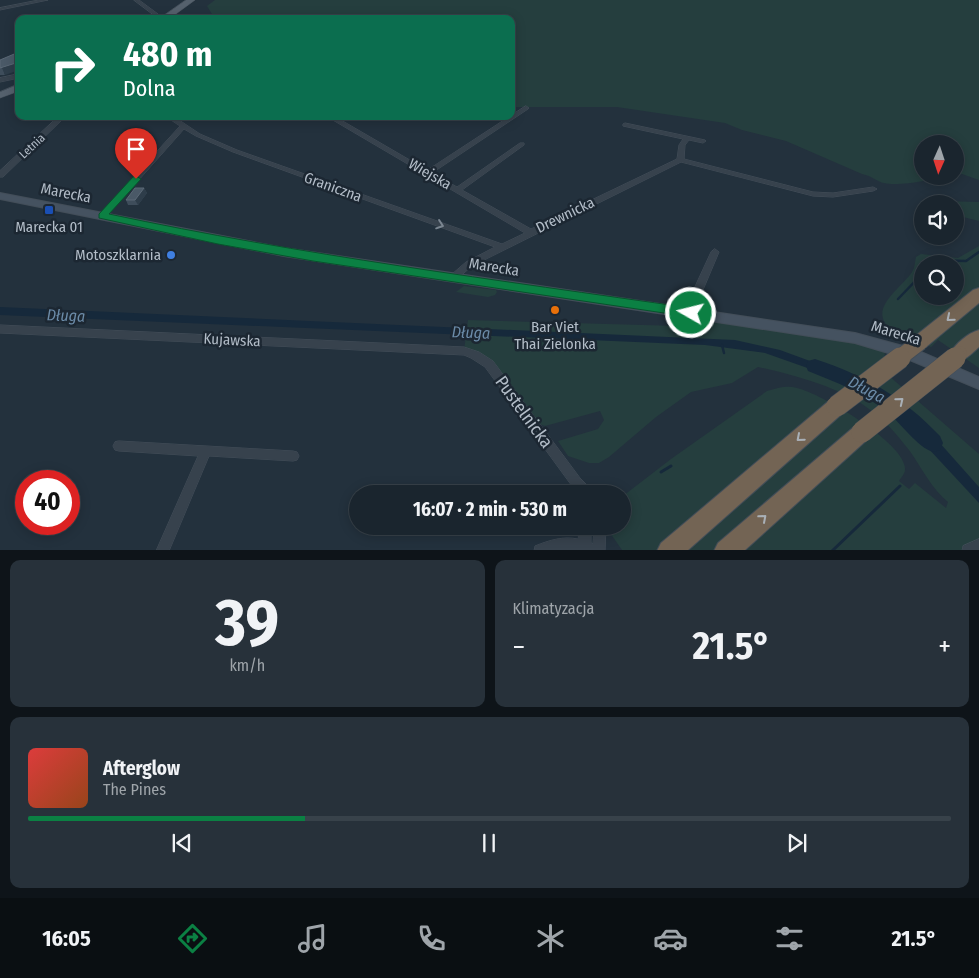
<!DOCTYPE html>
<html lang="pl">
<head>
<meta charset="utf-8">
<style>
	:root { --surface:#1a252e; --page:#27313a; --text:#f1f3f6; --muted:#9fa5aa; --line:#38424a; --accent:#0b8043 }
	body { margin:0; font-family:"Fira Sans Condensed",sans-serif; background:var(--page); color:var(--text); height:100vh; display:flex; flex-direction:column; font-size:19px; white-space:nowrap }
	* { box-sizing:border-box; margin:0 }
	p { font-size:16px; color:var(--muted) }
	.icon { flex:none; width:28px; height:28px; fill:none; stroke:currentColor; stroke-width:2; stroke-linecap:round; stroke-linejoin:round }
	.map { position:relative; height:550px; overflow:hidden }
	.sheet { display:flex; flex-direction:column; gap:10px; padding:10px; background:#0e1419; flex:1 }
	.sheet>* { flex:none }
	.top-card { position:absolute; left:15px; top:15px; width:500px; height:105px; border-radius:10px; box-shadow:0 2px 12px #0003,0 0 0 1px var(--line); background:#0b6e4f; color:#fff; overflow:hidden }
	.needle { width:32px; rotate:183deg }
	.controls { position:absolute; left:914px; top:135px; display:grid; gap:10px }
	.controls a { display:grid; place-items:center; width:50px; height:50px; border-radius:50%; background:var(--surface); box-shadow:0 2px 12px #0003,0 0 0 1px var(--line); font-size:25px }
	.speed { position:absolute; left:15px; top:470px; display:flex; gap:10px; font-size:25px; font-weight:700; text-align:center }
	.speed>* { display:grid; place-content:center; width:65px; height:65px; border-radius:50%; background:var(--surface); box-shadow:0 2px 12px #0003,0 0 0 1px var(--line); line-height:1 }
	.speed .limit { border:8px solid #d22; background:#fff; color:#111 }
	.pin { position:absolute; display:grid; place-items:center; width:42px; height:42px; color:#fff; margin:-51px -21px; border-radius:50% 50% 50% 0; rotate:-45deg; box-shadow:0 0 5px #0007 }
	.pin .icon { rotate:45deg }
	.me { position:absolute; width:55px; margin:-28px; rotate:278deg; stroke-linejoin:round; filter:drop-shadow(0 0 4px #0008) }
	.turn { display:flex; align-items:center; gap:18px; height:105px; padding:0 25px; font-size:22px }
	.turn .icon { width:65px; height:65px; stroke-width:2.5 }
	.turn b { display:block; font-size:35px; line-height:42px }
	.big { font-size:38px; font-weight:700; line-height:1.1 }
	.sheet .tile { flex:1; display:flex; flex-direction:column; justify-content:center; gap:8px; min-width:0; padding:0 18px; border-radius:10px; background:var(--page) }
	.sheet .dial { align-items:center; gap:0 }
	.dial b { font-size:65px; line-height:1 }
	.song { display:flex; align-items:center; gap:15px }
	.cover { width:60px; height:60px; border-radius:8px; background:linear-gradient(135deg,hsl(0 70% 55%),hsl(20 70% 35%)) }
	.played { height:5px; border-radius:2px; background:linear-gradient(90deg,var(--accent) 30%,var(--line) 30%) }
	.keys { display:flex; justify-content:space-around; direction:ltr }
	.heat { display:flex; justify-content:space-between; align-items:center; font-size:28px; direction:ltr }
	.sheet .tiles { flex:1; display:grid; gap:10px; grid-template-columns:1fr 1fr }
	.tile:last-child { grid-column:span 2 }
	.trip { position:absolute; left:349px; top:485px; width:282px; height:50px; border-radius:25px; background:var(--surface); box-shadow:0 2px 12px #0003,0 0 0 1px var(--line); font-weight:700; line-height:50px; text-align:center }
	.dock { display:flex; height:80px; justify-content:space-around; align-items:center; background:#0a0f12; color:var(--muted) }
	.dock .icon { width:35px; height:35px }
	.dock .current { color:var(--accent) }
	.dock b { font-size:22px; color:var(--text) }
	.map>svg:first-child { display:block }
	.green { fill:#253e3e; fill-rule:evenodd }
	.water { fill:#16293b }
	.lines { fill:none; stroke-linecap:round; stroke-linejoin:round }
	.stream-far1 { stroke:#16293b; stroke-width:2.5 }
	.stream { stroke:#16293b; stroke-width:3 }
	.river { fill:#16293b; fill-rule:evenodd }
	.street-casing { stroke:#434e59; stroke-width:1 }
	.secondary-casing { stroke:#434e59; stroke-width:2 }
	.primary-casing { stroke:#434e59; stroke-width:1 }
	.highway-casing { stroke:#424d58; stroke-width:2 }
	.street { fill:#37424d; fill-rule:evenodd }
	.secondary { fill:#455260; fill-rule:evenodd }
	.primary { fill:#55616d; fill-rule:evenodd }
	.highway { fill:#736454; fill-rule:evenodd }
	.highway-bridge-far1-casing { stroke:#424d58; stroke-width:18; stroke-linecap:butt }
	.highway-bridge-casing { stroke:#424d58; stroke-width:22; stroke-linecap:butt }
	.highway-bridge-far1 { stroke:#736454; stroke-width:16 }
	.highway-bridge { stroke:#736454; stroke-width:21 }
	.wall { fill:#3e4d5b }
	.shaded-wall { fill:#2e3d4a }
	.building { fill:#4a5967; stroke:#5b6976 }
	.oneway { stroke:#7b8691 }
	.oneway2 { stroke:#a9b0b7 }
	.route { fill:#0b8043; stroke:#07532c }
	.transit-dot { fill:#1a4fb4; stroke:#1c2732; stroke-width:2 }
	.shop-dot { fill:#3f7fe0; stroke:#1c2732; stroke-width:2 }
	.food-dot { fill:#e8710a; stroke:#1c2732; stroke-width:2 }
	.labels { text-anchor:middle; stroke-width:5; stroke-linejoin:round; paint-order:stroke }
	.far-street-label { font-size:12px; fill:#b3bdc8; stroke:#1c2732 }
	.street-label { font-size:15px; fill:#b3bdc8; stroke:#1c2732 }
	.poi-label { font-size:15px; fill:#b3bdc8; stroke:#1c2732 }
	.water-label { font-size:16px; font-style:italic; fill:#6b8ba8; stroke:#1c2732 }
	.near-street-label { font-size:18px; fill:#b3bdc8; stroke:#1c2732 }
</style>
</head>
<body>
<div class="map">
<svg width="979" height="551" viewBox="0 0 979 551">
	<rect width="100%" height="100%" fill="#23313d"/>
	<g class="green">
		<path d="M215 0H979V180L962 174 955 175V144H922V176H949C934 179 899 187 884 183 878 182 872 176 862 174L786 141 742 130 725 123 617 107H511V19H215L207 6Z"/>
		<polygon points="939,201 979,202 979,221 955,215 955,204 936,204"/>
		<path d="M979 246V368L938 340 931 347C919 342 901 337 891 329 866 309 902 288 912 272 915 268 915 261 916 257L921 254 958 258ZM922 264H955V296H922Z"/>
		<polygon points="464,286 496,290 497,292 495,295 488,297 456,292"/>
		<path d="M676 311 887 346 881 369 979 454V550H622L608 530V526H622L623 496 671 459 767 391C778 388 787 385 797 388 822 394 897 439 904 464 907 472 903 475 899 481L909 489 915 483 946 508 948 502C931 488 922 468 909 450 897 435 885 420 869 409 842 388 791 374 758 367L732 383 691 392 656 417 609 457 599 463H589L568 456 558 441 598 429 604 420 600 411 545 426 534 422 523 401 510 393 489 364 464 351 468 320 679 326Z"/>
	</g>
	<g class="water">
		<polygon points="0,307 735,340 780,350 840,372 833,377 765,353 705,345 0,315"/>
		<polygon points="923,424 979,487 979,503 914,433"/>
	</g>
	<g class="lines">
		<g class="stream-far1">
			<polyline points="925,264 925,260 966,261 979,252"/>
			<polyline points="898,299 922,274"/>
			<polyline points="722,345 724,353"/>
		</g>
		<g class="stream">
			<polyline points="661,472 671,466"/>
			<polyline points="832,551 900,486"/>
		</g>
		<path class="river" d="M815 359C866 376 903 397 940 436L943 443 940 450 933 452C917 447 901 423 887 412 864 393 836 382 808 371L806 366 808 361Z"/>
		<g class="street-casing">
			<g id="street">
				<polygon points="39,0 48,0 0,10 0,8"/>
				<polygon points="134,0 139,0 158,14 154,15"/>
				<polygon points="19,74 19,78 0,82 0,78"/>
				<polygon points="526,106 529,108 528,109 432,173 457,187 520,143 524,143 524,145 462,190 531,229 677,159 679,145 683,139 623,126 623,124 625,123 705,140 706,141 703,143 689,140 685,145 684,159 813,192 833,193 873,187 877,189 873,191 833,197 813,196 681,162 472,266 457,279 451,279 450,277 451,275 466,262 495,247 233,152 196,136 184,129 105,218 102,218 98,216 180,126 165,116 173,116 200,134 237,150 502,244 525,233 326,116 334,116 427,170"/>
				<polygon points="59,116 66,116 3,177 0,177 0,171"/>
				<polygon points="715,249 719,252 697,304 694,315 688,315 686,313 687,304 711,252"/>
				<polygon points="0,325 464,347 479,352 493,361 580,478 592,490 594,494 580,494 572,486 485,367 471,358 464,355 0,333"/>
				<polygon points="119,441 293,451 297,452 299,456 297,460 293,461 209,456 169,551 156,551 198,456 119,451 115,450 113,446 115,442"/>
				<path d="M579 526H591V543L593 544 594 526H606L605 551H534L535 546C550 540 563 536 578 539Z"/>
				<polygon points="979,539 979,551 962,551 963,546"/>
			</g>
		</g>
		<g class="secondary-casing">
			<polygon id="secondary" points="0,193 284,248 855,333 914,349 979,377 979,389 905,358 855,343 284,256 0,199"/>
		</g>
		<g class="primary-casing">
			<g id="primary">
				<polygon points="186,0 195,0 169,19 159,19"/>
				<polygon points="19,84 19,91 0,98 0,92"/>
			</g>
		</g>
		<g class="highway-casing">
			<g id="highway">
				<polygon points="979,288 979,303 926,347 920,349 914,347 911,342 914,337 973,290"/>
				<path d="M979 330V347C970 355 964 363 952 359L950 354C955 344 968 333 979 330Z"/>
				<polygon points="837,398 844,400 847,406 844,412 687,551 657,551 661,543 830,400"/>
				<polygon points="862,423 869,426 872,432 869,438 744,551 714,551 718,543 855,426"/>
			</g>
		</g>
		<use href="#street" class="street"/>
		<use href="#secondary" class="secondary"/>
		<use href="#primary" class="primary"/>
		<use href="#highway" class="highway"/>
		<g class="highway-bridge-far1-casing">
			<g id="highway-bridge-far1">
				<polyline points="898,359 920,342"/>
				<polyline points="953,359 959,354"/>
			</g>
		</g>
		<g class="highway-bridge-casing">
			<g id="highway-bridge">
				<polyline points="837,406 900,358"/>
				<polyline points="862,432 955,358"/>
			</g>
		</g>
		<use href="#highway-bridge-far1" class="highway-bridge-far1"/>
		<use href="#highway-bridge" class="highway-bridge"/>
	</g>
	<g class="wall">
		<polygon points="0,60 5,75 0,75"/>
		<polygon points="144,188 147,193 138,205 128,205 126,200"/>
	</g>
	<g class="shaded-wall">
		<polygon points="19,62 19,70 5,75 2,68"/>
		<polygon points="144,188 147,193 138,205 135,200"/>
	</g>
	<g class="building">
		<polygon points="19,52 19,62 0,68 0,60"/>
		<polygon points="135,188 144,188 135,200 126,200"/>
	</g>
	<defs><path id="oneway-chevron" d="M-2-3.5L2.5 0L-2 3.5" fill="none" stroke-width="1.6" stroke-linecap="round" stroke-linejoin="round" transform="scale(1.25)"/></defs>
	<use class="oneway" href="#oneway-chevron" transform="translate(440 225) rotate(19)"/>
	<g class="oneway2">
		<use href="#oneway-chevron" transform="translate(950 318) rotate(140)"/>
		<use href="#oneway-chevron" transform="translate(900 401) rotate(-39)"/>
		<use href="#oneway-chevron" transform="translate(800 438) rotate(139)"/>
		<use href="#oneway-chevron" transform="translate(763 518) rotate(-41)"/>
	</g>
	<path class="route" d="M136 176 141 179 109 214C302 255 497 280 691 308L697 313 691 317 313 261 218 244 99 218V214L133 177Z"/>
	<rect class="transit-dot" x="44" y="205" width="10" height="10" rx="2.5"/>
	<circle class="shop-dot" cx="171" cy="255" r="5"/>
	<circle class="food-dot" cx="555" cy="310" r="5"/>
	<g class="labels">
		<g class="far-street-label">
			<text transform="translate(32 146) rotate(-43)" y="4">Letnia</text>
		</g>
		<g class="street-label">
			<text transform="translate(430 174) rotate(30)" y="5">Wiejska</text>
			<text transform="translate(333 187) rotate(20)" y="5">Graniczna</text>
			<text transform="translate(66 193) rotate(11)" y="5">Marecka</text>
			<text transform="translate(565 215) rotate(-26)" y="5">Drewnicka</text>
			<text transform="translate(494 267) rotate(9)" y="5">Marecka</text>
			<text transform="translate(896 333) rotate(17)" y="5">Marecka</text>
			<text transform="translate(232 340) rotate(3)" y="5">Kujawska</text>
		</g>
		<g class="poi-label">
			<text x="49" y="232">Marecka 01</text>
			<text x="161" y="260" text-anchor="end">Motoszklarnia</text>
			<text x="555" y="332">Bar Viet<tspan x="555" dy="17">Thai Zielonka</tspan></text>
		</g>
		<g class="water-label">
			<text transform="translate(66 315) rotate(2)" y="6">Długa</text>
			<text transform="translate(471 332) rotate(2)" y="6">Długa</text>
			<text transform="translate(867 389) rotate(28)" y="6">Długa</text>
		</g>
		<g class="near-street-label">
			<text transform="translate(524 412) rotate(54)" y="6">Pustelnicka</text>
		</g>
	</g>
</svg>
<div class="controls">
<a><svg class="needle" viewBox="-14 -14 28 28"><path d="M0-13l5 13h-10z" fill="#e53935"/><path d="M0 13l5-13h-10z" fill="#9fa5aa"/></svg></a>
<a><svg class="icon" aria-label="sound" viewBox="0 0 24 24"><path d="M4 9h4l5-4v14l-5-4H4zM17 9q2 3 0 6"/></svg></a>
<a><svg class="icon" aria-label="search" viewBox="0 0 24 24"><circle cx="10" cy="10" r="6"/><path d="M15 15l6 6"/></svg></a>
</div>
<div class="speed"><div class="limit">40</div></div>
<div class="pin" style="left:136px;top:179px;background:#d93025"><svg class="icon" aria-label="arrive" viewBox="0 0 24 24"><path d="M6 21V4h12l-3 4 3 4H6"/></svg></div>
<svg class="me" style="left:691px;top:313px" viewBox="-20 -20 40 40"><circle r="17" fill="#0b8043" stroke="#fff" stroke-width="3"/><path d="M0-11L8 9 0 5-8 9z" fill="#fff"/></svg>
<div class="trip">16:07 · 2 min · 530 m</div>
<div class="top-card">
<div class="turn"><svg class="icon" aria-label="right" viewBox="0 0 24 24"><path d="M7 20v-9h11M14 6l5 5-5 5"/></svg><div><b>480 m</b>Dolna</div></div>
</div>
</div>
<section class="sheet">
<div class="tiles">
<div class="tile dial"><b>39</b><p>km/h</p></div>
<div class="tile"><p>Klimatyzacja</p>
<div class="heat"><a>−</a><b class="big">21.5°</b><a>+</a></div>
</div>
<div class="tile">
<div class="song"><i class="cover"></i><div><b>Afterglow</b><p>The Pines</p></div></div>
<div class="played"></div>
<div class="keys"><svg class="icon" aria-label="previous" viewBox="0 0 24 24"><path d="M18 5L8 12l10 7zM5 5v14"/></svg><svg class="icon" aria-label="pause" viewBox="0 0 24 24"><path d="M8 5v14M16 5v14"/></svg><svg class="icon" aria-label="next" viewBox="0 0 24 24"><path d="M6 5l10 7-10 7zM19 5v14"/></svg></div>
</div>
</div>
</section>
<nav class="dock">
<b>16:05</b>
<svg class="icon current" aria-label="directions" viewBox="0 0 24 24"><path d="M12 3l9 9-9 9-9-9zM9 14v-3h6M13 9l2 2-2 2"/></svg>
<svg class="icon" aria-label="music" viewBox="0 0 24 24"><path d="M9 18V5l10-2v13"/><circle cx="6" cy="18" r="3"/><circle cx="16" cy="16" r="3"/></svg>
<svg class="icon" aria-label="phone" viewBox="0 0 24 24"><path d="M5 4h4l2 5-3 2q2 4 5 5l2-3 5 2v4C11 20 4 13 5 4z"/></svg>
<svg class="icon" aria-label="climate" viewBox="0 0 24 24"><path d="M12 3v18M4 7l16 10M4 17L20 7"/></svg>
<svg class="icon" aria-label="car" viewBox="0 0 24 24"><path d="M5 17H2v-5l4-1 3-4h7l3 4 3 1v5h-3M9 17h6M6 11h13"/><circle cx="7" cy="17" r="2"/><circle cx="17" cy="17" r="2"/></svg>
<svg class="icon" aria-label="filters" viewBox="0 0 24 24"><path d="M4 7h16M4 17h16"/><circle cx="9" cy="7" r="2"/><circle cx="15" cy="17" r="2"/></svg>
<b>21.5°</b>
</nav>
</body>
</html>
